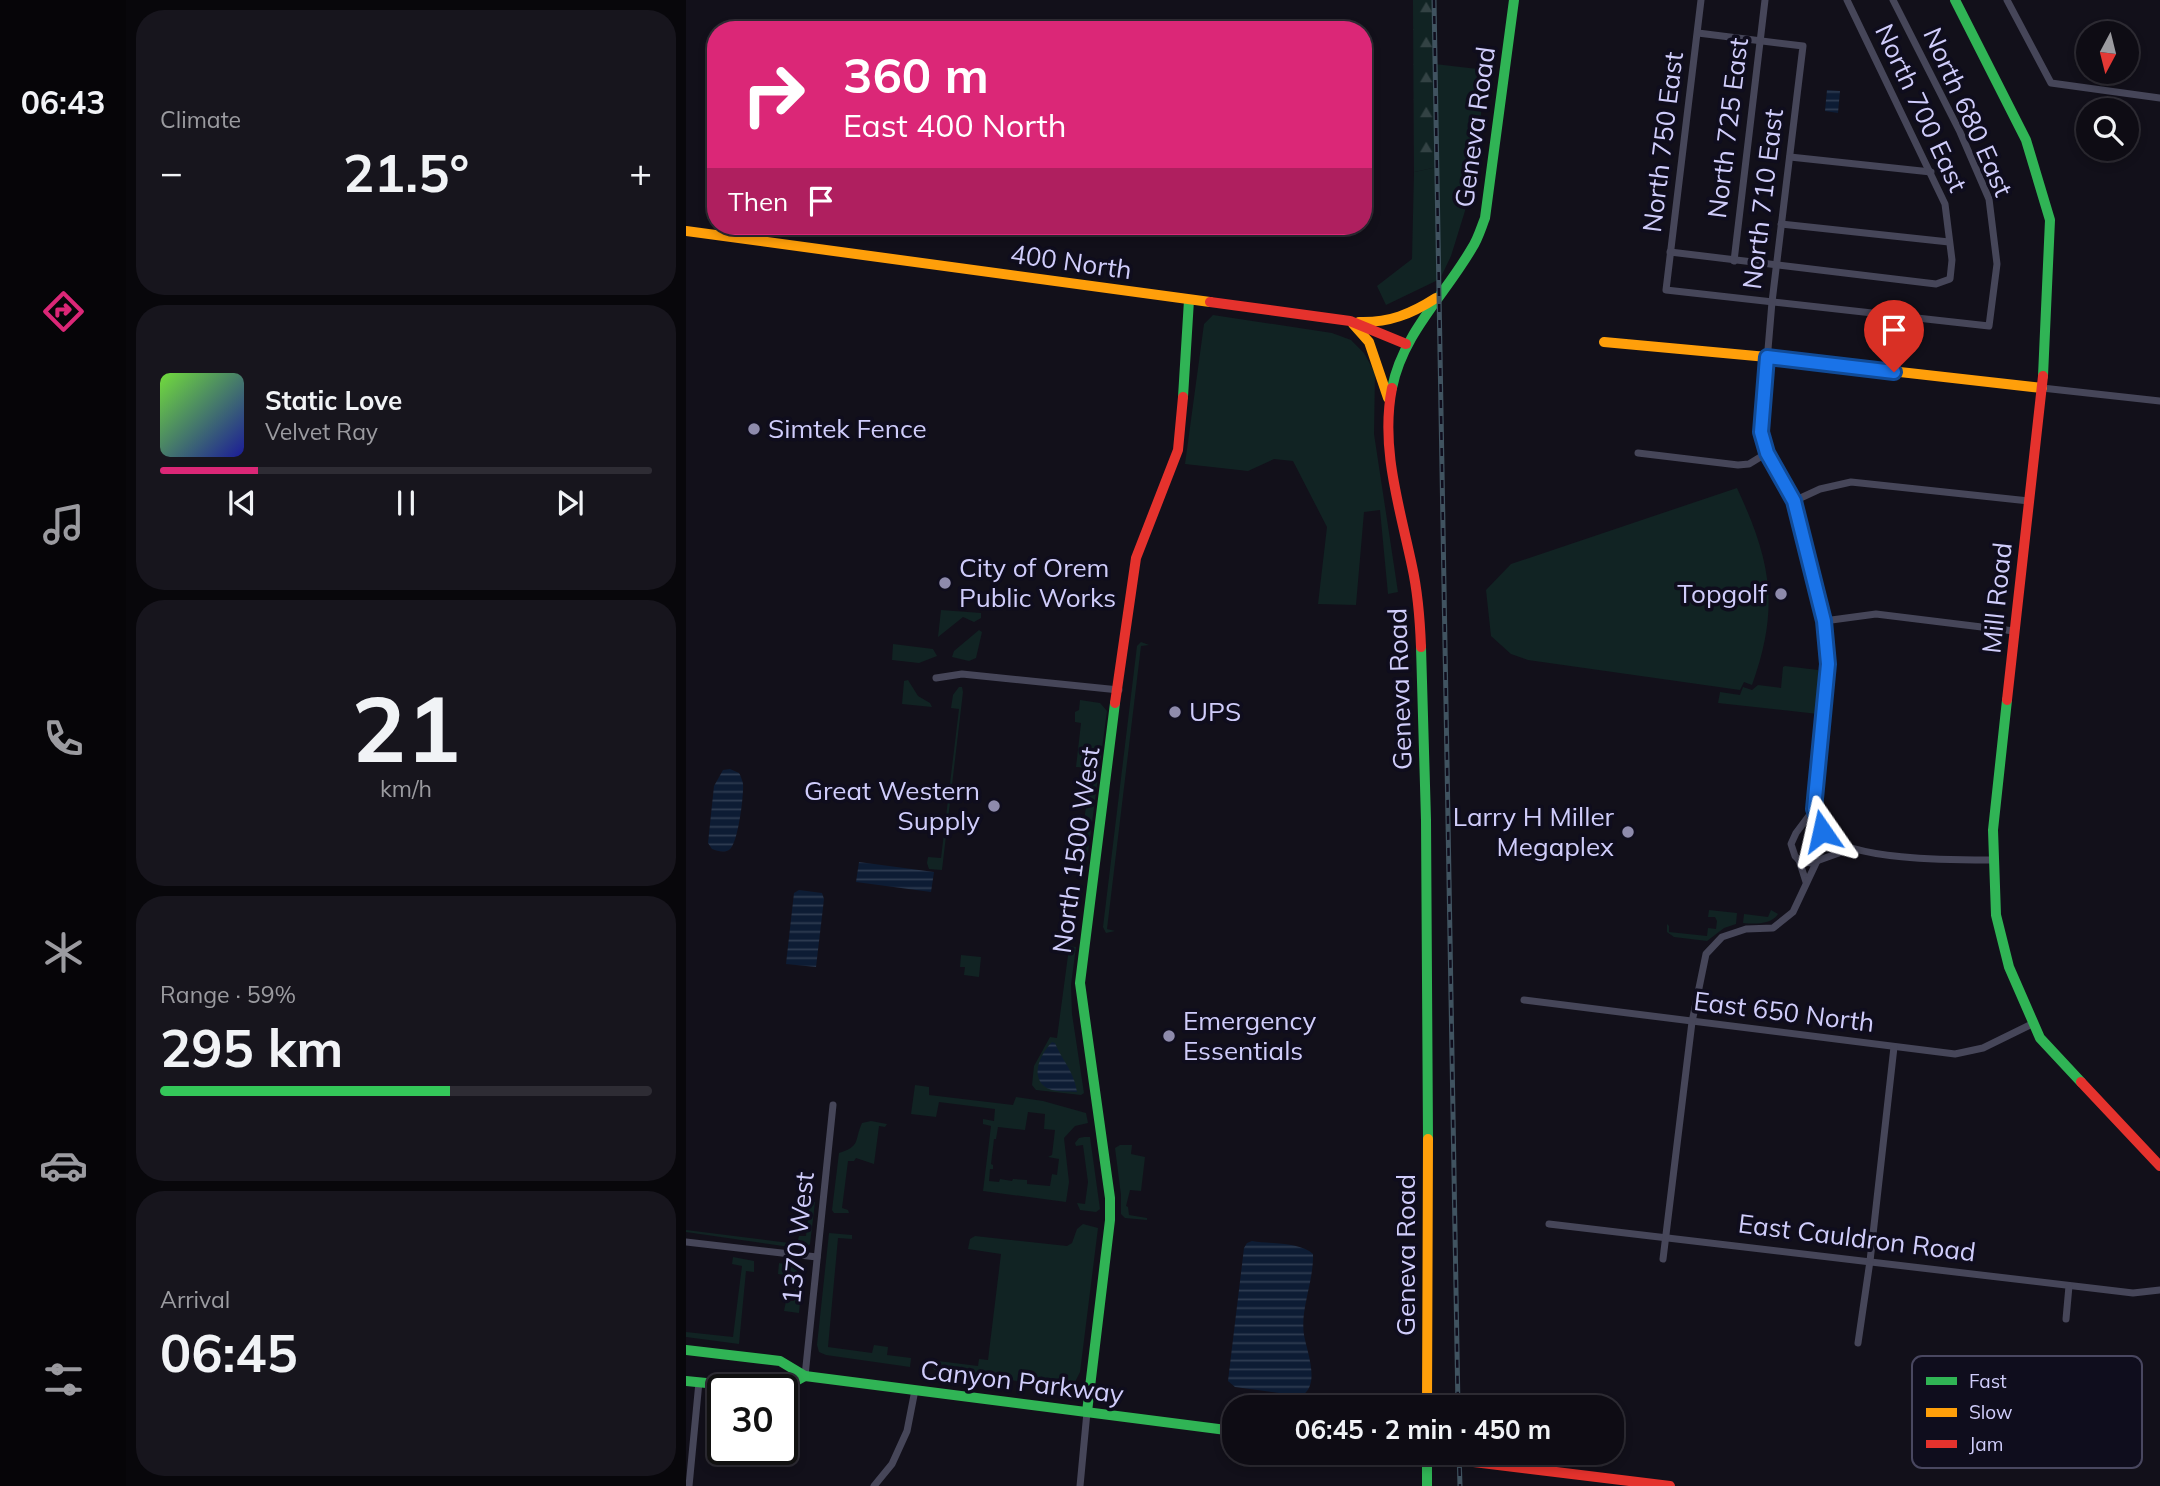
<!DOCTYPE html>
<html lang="en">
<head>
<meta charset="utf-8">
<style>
	:root { --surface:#0e0c14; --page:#17151d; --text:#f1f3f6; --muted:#9b9ba0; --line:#2e2c34; --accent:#db2777 }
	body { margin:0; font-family:Mulish,sans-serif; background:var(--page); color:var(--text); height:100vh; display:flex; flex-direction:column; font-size:26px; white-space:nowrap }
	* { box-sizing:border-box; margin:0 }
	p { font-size:23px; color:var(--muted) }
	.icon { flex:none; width:38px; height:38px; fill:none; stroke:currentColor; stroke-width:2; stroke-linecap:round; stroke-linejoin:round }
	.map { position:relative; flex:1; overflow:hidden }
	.panel { display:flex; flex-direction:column; gap:10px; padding:10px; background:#08070b; width:560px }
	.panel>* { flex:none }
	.top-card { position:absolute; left:21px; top:21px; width:665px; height:214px; border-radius:28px; box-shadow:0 4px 10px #0003,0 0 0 2px var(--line); background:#db2777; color:#fff; overflow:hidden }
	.needle { width:46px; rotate:187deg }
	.controls { position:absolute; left:1390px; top:21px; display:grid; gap:14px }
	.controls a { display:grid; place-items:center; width:63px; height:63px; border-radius:50%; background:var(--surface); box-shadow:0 4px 10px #0003,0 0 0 2px var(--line); font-size:35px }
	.speed { position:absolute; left:21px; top:1374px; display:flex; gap:14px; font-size:35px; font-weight:700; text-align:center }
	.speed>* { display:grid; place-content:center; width:91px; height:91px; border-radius:50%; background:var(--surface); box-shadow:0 4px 10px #0003,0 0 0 2px var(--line); line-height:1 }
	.speed .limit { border:4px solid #111; border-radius:10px; background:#fff; color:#111 }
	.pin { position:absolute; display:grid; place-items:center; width:60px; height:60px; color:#fff; margin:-72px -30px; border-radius:50% 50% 50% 0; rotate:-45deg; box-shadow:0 0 7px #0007 }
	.pin .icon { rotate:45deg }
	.me { position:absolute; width:77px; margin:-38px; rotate:349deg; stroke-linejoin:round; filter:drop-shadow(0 0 5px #0008) }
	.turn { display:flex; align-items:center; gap:24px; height:147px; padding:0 21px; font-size:32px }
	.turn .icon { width:91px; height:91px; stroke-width:2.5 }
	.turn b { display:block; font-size:49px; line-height:60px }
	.then { display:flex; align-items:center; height:66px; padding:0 21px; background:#0003; gap:14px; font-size:26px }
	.big { font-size:52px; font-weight:700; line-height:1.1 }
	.panel .card { flex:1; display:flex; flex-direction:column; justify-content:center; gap:10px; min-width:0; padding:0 24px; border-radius:28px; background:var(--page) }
	.panel .dial { align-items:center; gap:0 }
	.dial b { font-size:91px; line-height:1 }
	.song { display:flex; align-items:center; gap:21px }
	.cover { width:84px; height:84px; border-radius:10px; background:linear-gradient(135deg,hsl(100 70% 55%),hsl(240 70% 35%)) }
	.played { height:7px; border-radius:4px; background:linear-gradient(90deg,var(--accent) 20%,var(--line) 20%) }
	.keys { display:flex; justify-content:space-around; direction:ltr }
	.heat { display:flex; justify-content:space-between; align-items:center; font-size:38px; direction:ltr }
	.charge { height:10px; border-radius:5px; background:linear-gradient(90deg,#34c759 59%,var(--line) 0) }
	.trip { position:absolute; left:536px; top:1395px; width:402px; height:70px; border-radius:28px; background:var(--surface); box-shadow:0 4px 10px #0003,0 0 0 2px var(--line); font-weight:700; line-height:70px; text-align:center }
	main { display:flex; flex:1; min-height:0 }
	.tab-bar { display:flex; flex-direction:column; width:126px; justify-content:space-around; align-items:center; background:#060508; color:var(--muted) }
	.tab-bar .icon { width:49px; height:49px }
	.tab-bar .selected { color:var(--accent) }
	.tab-bar b { font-size:32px; color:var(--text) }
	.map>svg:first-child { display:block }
	.green { fill:#112323; fill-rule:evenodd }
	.forest { fill:url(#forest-firs) }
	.water { fill:url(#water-rules) }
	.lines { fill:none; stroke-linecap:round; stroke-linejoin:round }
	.street { stroke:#464659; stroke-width:7 }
	.fast { stroke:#30b455; stroke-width:10 }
	.slow { stroke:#ff9f0a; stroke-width:10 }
	.jam { stroke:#e5322d; stroke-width:10 }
	.rail-casing { stroke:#405360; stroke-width:5 }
	.rail { stroke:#0f0d1d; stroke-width:2.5; stroke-dasharray:8; stroke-linecap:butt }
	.route-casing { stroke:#114b97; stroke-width:18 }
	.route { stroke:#1a73e8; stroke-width:12 }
	.poi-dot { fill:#8e8bac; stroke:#0f0d1d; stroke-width:2.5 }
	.labels { text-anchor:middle; stroke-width:7; stroke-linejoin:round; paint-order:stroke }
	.street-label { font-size:26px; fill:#d0cdfb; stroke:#0f0d1d }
	.poi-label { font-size:26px; fill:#d0cdfb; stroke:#0f0d1d; text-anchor:start }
	.key { fill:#0f0d1d; stroke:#494760; stroke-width:2 }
	.key-label { font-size:19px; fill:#d0cdfb }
</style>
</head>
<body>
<main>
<nav class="tab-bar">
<b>06:43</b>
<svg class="icon selected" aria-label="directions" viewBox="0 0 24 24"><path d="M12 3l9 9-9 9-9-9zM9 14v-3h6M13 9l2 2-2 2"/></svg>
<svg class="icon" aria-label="music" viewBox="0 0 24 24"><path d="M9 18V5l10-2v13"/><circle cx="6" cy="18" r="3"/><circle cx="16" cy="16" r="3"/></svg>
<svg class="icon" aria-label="phone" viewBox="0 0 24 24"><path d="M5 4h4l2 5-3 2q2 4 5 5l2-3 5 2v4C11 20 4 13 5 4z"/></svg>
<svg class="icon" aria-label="climate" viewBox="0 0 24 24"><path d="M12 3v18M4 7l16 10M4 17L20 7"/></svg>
<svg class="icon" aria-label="car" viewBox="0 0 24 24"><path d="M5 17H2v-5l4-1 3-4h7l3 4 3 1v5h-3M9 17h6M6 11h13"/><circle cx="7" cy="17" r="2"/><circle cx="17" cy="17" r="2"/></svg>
<svg class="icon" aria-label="filters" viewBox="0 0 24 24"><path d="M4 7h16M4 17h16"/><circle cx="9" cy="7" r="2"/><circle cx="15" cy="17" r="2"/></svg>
</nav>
<section class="panel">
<div class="card"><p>Climate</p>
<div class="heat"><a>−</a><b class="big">21.5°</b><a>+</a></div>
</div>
<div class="card">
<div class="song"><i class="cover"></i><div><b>Static Love</b><p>Velvet Ray</p></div></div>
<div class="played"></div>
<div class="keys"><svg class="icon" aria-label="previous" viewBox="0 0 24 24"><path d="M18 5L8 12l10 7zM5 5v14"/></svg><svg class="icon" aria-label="pause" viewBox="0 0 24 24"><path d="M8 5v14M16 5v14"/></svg><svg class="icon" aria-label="next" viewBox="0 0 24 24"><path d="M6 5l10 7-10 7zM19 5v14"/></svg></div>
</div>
<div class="card dial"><b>21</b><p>km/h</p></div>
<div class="card"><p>Range · 59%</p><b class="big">295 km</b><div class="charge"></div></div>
<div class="card"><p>Arrival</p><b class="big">06:45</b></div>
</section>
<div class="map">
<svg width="1474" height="1486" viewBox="0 0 1474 1486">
	<defs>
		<pattern id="forest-firs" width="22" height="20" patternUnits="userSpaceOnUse" patternTransform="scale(1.75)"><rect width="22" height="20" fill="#112323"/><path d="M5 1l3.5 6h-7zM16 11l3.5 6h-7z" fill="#334244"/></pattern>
		<pattern id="water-rules" width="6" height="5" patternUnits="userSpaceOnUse" patternTransform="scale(1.75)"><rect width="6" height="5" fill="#0d1c34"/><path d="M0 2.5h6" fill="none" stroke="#2f3c52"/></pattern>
	</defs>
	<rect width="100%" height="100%" fill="#12101a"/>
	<g class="green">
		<polygon points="749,64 800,70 787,185 765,256 754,279 700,305 691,286 726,259 728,172 751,167"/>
		<polygon points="527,315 646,333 665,340 678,353 689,373 688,434 712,592 702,594 694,510 678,512 670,605 632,604 641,527 607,461 588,459 562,471 499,464 518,324"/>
		<path d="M1051 488C1085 561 1094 607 1066 685L1058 682 1054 690 842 660 825 654 805 636 800 590 825 564Z"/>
		<polygon points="255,610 295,613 295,618 288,622 277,617 252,637"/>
		<polygon points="293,630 296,632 290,658 283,661 266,657 268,651"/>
		<polygon points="455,642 463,645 455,646 421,929 429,931 420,933 417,927 451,646"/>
		<polygon points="207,644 247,649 251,656 233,663 206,660"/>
		<polygon points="1099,666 1132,670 1132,714 1032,703 1034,692 1054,695 1057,687 1066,690 1072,685 1095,688 1097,667"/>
		<polygon points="222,680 232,696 244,703 246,707 216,704 218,681"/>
		<polygon points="273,687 276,687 277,692 256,870 243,869 241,863 242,857 255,858 273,709 265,708 267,695"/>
		<polygon points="394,700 414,703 421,711 401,860 397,860 396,869 392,868 405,768 390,767 395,723 389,722 389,712 393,710"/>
		<polygon points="1023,910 1051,913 1050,924 1038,928 1021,941 988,937 981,932 981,924 983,926 983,932 1021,936 1022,928 1030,929 1031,921 1029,917 1022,917"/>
		<path d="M1085 910 1092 914C1085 925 1068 924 1057 923L1058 914 1082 917Z"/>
		<polygon points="374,945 390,947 385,985 386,1014 398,1093 395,1095 350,1090 346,1085 348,1066 364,1037 371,1038 383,948"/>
		<polygon points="275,955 295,957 293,977 278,975 279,967 274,967"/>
		<path d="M229 1085 243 1087V1095L327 1105 330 1097 357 1101 400 1113 402 1123 389 1126 378 1138 383 1182 380 1202 297 1191 305 1126 297 1124V1119L308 1121 309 1109 253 1102 250 1117 225 1114ZM342 1112 359 1114 358 1129 369 1130 366 1155 362 1157 373 1159 371 1175 366 1174 364 1186 341 1184V1180L327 1179 326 1181 314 1179 313 1182 303 1181 304 1169H307V1165L305 1164 308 1139H310L312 1127 339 1130Z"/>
		<path d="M185 1121 201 1124 199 1127 193 1126 188 1164 170 1158 168 1161H162L156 1208 162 1210 163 1213H148L146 1210 153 1153C175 1146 168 1141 176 1123Z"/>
		<polygon points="398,1137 404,1137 414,1209 410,1212 394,1210 391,1203 399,1204 402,1182 397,1145 390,1146 389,1143 393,1138"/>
		<polygon points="434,1145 446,1145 445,1154 459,1157 455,1191 444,1190 440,1206 442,1207 443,1215 461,1218 461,1220 439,1218 435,1214 435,1195 429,1148"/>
		<polygon points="124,1201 129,1202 124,1244 118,1249 0,1232 0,1230 111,1244 113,1236 120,1236"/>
		<polygon points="397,1224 412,1228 394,1372 389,1382 379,1387 248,1370 244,1360 292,1366 293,1359 302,1360 315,1254 282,1249 284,1239 289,1236 381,1246 386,1243 391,1229"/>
		<polygon points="143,1233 166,1235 166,1239 152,1238 142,1347 186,1353 188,1345 202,1347 201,1355 225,1358 224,1367 140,1355 133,1352 131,1345"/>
		<polygon points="47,1257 68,1261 68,1272 60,1271 53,1344 0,1337 0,1332 47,1337 56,1266 46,1264"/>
		<polygon points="93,1263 118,1268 117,1299 114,1302 113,1313 98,1311 100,1301 108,1301 110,1277 92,1274"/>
	</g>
	<polygon class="forest" points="727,0 748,0 751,167 728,172"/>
	<g class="water">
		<polygon points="1141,90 1154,91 1152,113 1139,111"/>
		<path d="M44 769 53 773C54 774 57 782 57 784 58 795 52 845 43 850 37 853 32 851 26 849L22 843 28 786 37 770Z"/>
		<polygon points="173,862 248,872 245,892 170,882"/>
		<polygon points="113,890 136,893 138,899 130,967 100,964 108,893"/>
		<path d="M366 1042 369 1043C377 1062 388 1071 391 1092 381 1091 366 1093 358 1086 344 1074 356 1052 366 1042Z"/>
		<path d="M566 1241C584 1244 614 1242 627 1254 628 1281 614 1309 618 1335 621 1352 635 1386 615 1396L549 1387 542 1381 558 1248 561 1243Z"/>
	</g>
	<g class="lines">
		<g class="street">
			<polyline points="1015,0 980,290 1303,326 1311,264 1303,199 1274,132 1207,0"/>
			<polyline points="1321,0 1365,83 1474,98"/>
			<path d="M1012 33 1117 46 1086 302 1075 432 1081 453 1108 501 1138 621 1141 664 1128 809C1130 818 1132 827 1138 834 1166 861 1269 860 1308 860"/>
			<polyline points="1104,157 1245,172"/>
			<polyline points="1095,224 1263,242"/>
			<polyline points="984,252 1250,284 1264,279 1266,260 1259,204 1161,0"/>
			<polyline points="1048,261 1079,0"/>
			<polyline points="1356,388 1474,401"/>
			<polyline points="952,453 1052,465 1063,464 1081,453"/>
			<polyline points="1108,501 1134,489 1165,482 1343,501"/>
			<polyline points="1138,621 1190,614 1328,631"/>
			<polyline points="250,678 276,674 433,690"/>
			<polyline points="1113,860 1125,863 1164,849"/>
			<polyline points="1120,882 1113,860 1109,856 1105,844 1110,833 1128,809"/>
			<polyline points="838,1000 1269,1054 1297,1048 1348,1023"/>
			<polyline points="863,1224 1447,1293 1474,1290"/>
			<polyline points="0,1242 131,1257"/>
			<polyline points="977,1259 1006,1022 1020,954 1036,937 1060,929 1087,928 1107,912 1131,861"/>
			<polyline points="1380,1319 1383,1286"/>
			<polyline points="1172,1343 1184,1261 1208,1047"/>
			<polyline points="119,1376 147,1105"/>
			<polyline points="3,1486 13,1382"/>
			<polyline points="188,1486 206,1464 221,1431 229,1390"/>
			<polyline points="394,1486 401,1412"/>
		</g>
		<g class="fast">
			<polyline points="1269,0 1340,140 1364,220 1357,376"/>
			<path d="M706 388C717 333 759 295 786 248 792 239 795 228 799 218L828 0"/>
			<polyline points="497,397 503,300"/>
			<polyline points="735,647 740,820 742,1139"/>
			<polyline points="1321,700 1307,830 1310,915 1323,967 1354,1038 1395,1082"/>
			<polyline points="0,1350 94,1361 119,1376 548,1431"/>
			<polyline points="0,1381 91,1390"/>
			<polyline points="94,1390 119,1376"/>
			<polyline points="401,1412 424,1220 424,1198 394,983 429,703"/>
			<polyline points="741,1452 741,1486"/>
		</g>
		<g class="slow">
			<polyline points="0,231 524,302"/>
			<path d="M673 322C703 323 725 314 750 298"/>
			<polyline points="667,324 683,342 702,398"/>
			<polyline points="918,342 1081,357 1356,388"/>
			<polyline points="741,1407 742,1139"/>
		</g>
		<g class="jam">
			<polyline points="524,302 664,321 720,344"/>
			<path d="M706 388C694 448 714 508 726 566 732 593 734 620 735 647"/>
			<polyline points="1321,700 1357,376"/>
			<polyline points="429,703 450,558 492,450 497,397"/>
			<polyline points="1395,1082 1474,1166"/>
			<polyline points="706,1452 984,1486"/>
		</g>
		<g class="rail-casing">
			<g id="rail">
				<polyline points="748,0 772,1407"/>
				<polyline points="773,1452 774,1486"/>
			</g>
		</g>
		<use href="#rail" class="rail"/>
	</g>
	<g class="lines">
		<g class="route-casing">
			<polyline id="route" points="1136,831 1128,809 1142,664 1138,621 1108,501 1081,453 1075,432 1081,357 1208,372"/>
		</g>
		<use href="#route" class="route"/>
	</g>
	<g class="poi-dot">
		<circle cx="68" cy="429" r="7"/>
		<circle cx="259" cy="583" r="7"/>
		<circle cx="1095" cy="594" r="7"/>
		<circle cx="489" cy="712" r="7"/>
		<circle cx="308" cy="806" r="7"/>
		<circle cx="942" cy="832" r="7"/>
		<circle cx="483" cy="1036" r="7"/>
	</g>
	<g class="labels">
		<g class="street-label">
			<text transform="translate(1235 108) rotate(65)" y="9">North 700 East</text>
			<text transform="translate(1282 112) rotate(66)" y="9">North 680 East</text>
			<text transform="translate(789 127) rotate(-82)" y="9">Geneva Road</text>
			<text transform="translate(1042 128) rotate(-83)" y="9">North 725 East</text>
			<text transform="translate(977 142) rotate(-83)" y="9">North 750 East</text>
			<text transform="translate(1077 199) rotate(-83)" y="9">North 710 East</text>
			<text transform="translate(385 262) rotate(8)" y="9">400 North</text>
			<text transform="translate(1311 598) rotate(-84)" y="9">Mill Road</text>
			<text transform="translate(714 689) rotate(-92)" y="9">Geneva Road</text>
			<text transform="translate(390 850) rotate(-82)" y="9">North 1500 West</text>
			<text transform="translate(1098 1012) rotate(7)" y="9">East 650 North</text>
			<text transform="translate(112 1238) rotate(-84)" y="9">1370 West</text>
			<text transform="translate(1171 1238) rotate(7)" y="9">East Cauldron Road</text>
			<text transform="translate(720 1255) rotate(-90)" y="9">Geneva Road</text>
			<text transform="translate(336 1382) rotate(7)" y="9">Canyon Parkway</text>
		</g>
		<g class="poi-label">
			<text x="82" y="438">Simtek Fence</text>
			<text x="273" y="577">City of Orem<tspan x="273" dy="30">Public Works</tspan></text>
			<text x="1081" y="603" text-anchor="end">Topgolf</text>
			<text x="503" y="721">UPS</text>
			<text x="294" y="800" text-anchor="end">Great Western<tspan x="294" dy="30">Supply</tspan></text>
			<text x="928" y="826" text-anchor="end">Larry H Miller<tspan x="928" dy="30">Megaplex</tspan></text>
			<text x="497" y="1030">Emergency<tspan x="497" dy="30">Essentials</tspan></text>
		</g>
	</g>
	<rect x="1226" y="1356" width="230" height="112" rx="10" class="key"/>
	<rect x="1240" y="1377" width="31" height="8" fill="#30b455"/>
	<rect x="1240" y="1408" width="31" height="9" fill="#ff9f0a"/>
	<rect x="1240" y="1440" width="31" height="8" fill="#e5322d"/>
	<g class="key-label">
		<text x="1283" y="1388">Fast</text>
		<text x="1283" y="1419">Slow</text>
		<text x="1283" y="1451">Jam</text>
	</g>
</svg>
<div class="controls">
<a><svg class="needle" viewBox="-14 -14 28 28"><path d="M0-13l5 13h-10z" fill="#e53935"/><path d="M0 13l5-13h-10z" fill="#9b9ba0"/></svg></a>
<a><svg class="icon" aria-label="search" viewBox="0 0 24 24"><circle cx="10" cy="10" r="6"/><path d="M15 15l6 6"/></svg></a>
</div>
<div class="speed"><div class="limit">30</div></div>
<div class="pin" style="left:1208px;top:372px;background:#d93025"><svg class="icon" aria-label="arrive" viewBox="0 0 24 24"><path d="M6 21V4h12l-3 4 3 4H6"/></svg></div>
<svg class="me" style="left:1136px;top:831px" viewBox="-20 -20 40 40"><path d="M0-17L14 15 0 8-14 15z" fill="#1a73e8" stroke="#fff" stroke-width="4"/></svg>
<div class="trip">06:45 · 2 min · 450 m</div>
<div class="top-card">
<div class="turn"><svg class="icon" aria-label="right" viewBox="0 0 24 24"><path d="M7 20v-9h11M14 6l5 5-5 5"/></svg><div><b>360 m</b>East 400 North</div></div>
<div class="then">Then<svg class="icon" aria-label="arrive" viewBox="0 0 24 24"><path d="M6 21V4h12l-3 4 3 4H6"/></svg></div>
</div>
</div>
</main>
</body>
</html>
